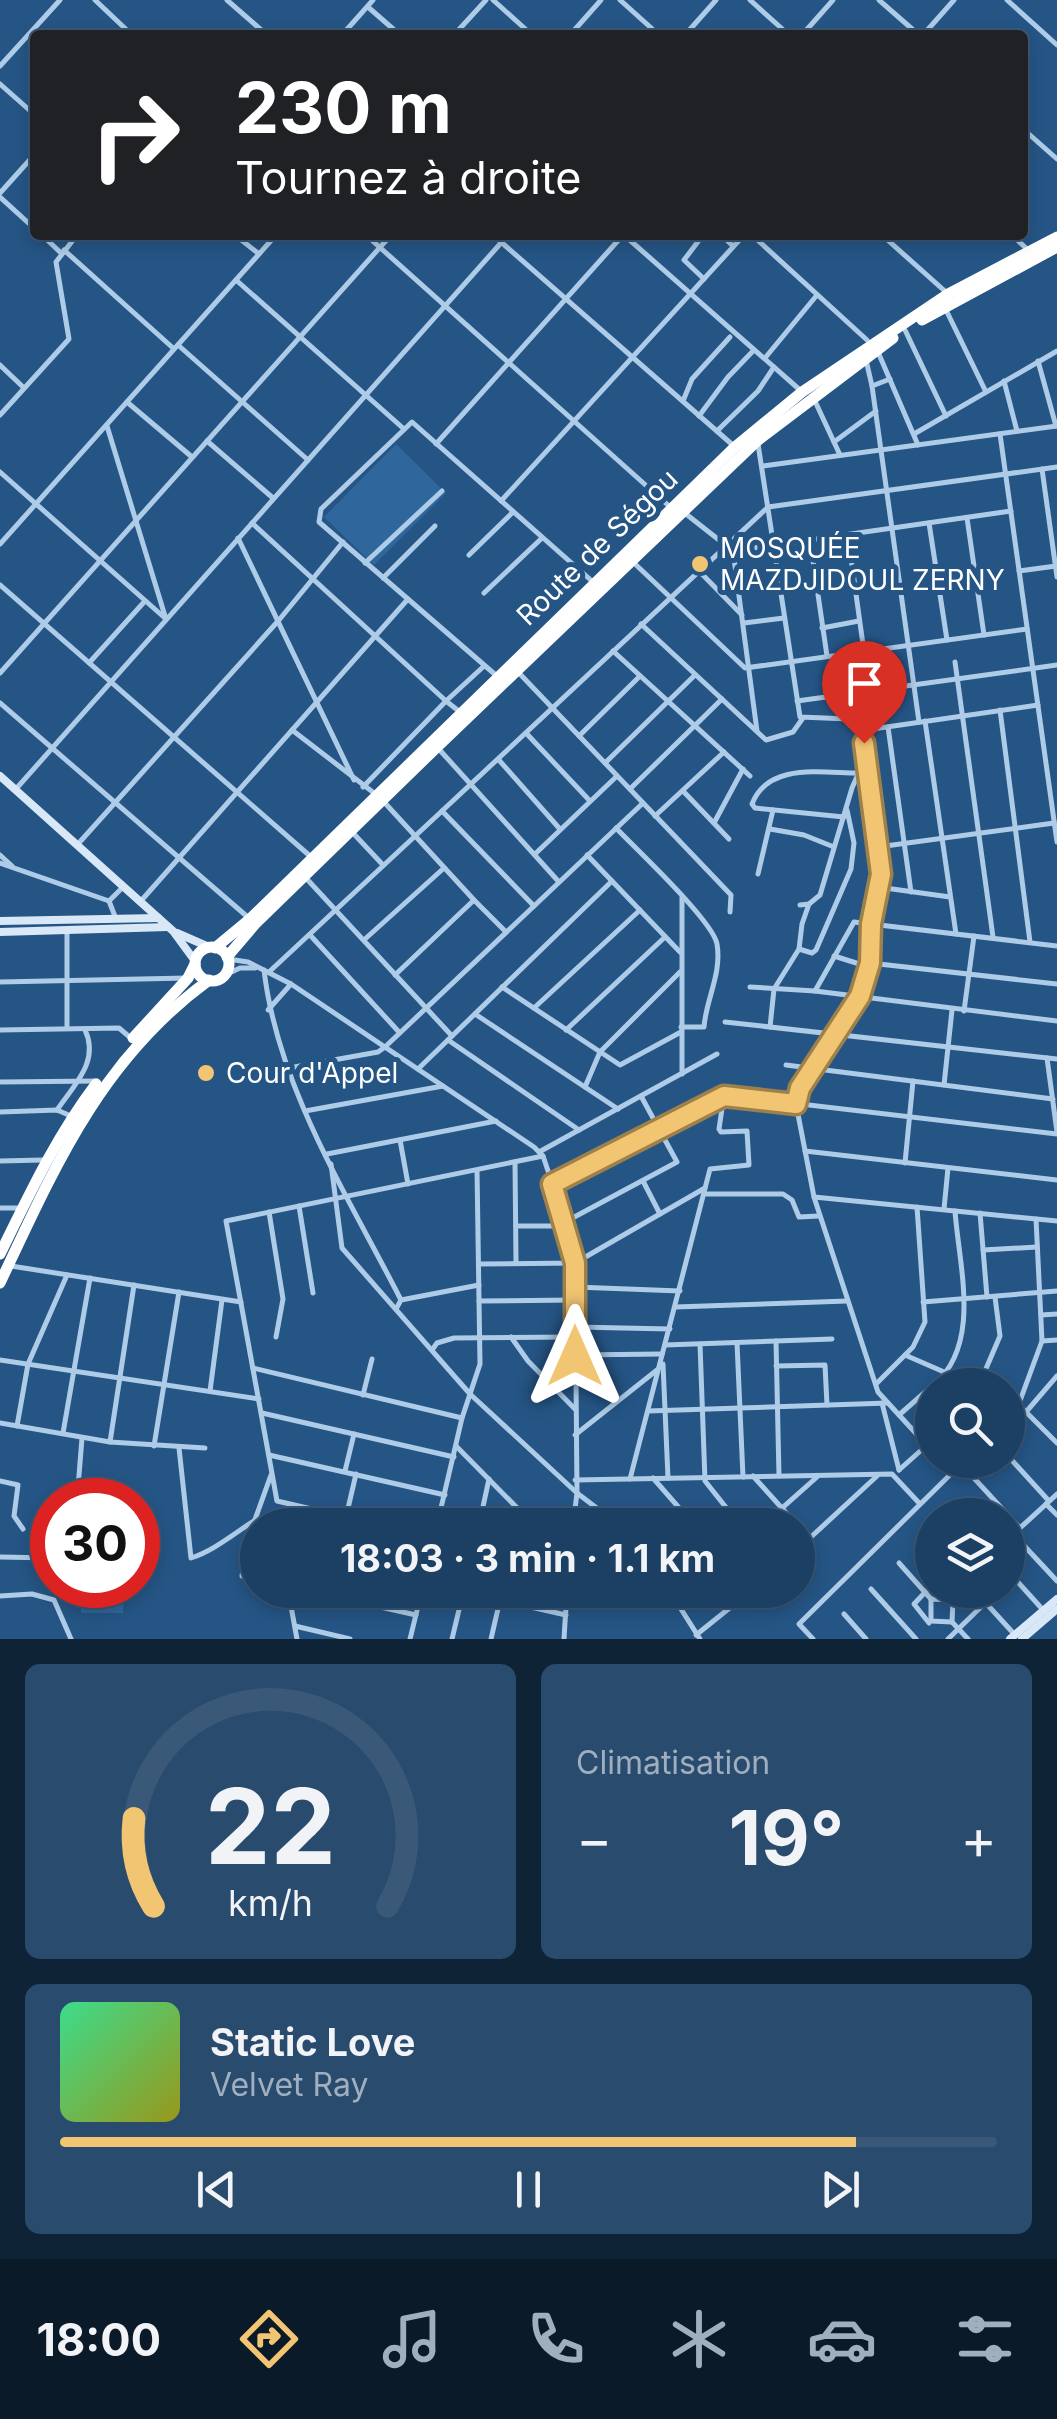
<!DOCTYPE html>
<html lang="fr">
<head>
<meta charset="utf-8">
<style>
	:root { --surface:#1c4064; --page:#294b6d; --text:#f1f3f6; --muted:#a0afbf; --line:#3a5978; --accent:#f2c572 }
	body { margin:0; font-family:Inter,sans-serif; background:var(--page); color:var(--text); height:100vh; display:flex; flex-direction:column; font-size:38px; white-space:nowrap }
	* { box-sizing:border-box; margin:0 }
	p { font-size:32px; color:var(--muted) }
	.icon { flex:none; width:55px; height:55px; fill:none; stroke:currentColor; stroke-width:2; stroke-linecap:round; stroke-linejoin:round }
	.map { position:relative; height:1639px; overflow:hidden }
	.drawer { display:flex; flex-direction:column; gap:25px; padding:25px; background:#0f2337; flex:1 }
	.drawer>* { flex:none }
	.top-card { position:absolute; left:30px; top:30px; width:998px; height:210px; border-radius:10px; box-shadow:0 5px 15px #0003,0 0 0 2px var(--line); background:#202124; color:#fff; overflow:hidden }
	.controls { position:absolute; left:915px; top:1368px; display:grid; gap:20px }
	.controls a { display:grid; place-items:center; width:110px; height:110px; border-radius:50%; background:var(--surface); box-shadow:0 5px 15px #0003,0 0 0 2px var(--line); font-size:50px }
	.speed { position:absolute; left:30px; top:1478px; display:flex; gap:20px; font-size:50px; font-weight:700; text-align:center }
	.speed>* { display:grid; place-content:center; width:130px; height:130px; border-radius:50%; background:var(--surface); box-shadow:0 5px 15px #0003,0 0 0 2px var(--line); line-height:1 }
	.speed .limit { border:15px solid #d22; background:#fff; color:#111 }
	.pin { position:absolute; display:grid; place-items:center; width:85px; height:85px; color:#fff; margin:-102px -42px; border-radius:50% 50% 50% 0; rotate:-45deg; box-shadow:0 0 10px #0007 }
	.pin .icon { rotate:45deg }
	.me { position:absolute; width:110px; margin:-55px; rotate:0deg; stroke-linejoin:round; filter:drop-shadow(0 0 8px #0008) }
	.turn { display:flex; align-items:center; gap:35px; height:210px; padding:0 40px; font-size:45px }
	.turn .icon { width:130px; height:130px; stroke-width:2.5 }
	.turn b { display:block; font-size:70px; line-height:85px }
	.big { font-size:75px; font-weight:700; line-height:1.1 }
	.drawer .card { flex:1; display:flex; flex-direction:column; justify-content:center; gap:15px; min-width:0; padding:0 35px; border-radius:15px; background:var(--page) }
	.drawer .dial { align-items:center; gap:0 }
	.dial svg { height:260px; overflow:visible; fill:none; stroke:var(--line); stroke-width:7; stroke-linecap:round; text-anchor:middle }
	.dial text { fill:var(--text); stroke:none }
	.song { display:flex; align-items:center; gap:30px }
	.cover { width:120px; height:120px; border-radius:15px; background:linear-gradient(135deg,hsl(150 70% 55%),hsl(60 70% 35%)) }
	.played { height:10px; border-radius:5px; background:linear-gradient(90deg,var(--accent) 85%,var(--line) 85%) }
	.keys { display:flex; justify-content:space-around; direction:ltr }
	.heat { display:flex; justify-content:space-between; align-items:center; font-size:55px; direction:ltr }
	.drawer .tiles { flex:1; display:grid; gap:25px; grid-template-columns:1fr 1fr }
	.card:last-child { grid-column:span 2 }
	.trip { position:absolute; left:240px; top:1508px; width:575px; height:100px; border-radius:50px; background:var(--surface); box-shadow:0 5px 15px #0003,0 0 0 2px var(--line); font-weight:700; line-height:100px; text-align:center }
	.menu { display:flex; height:160px; justify-content:space-around; align-items:center; background:#0b1a28; color:var(--muted) }
	.menu .icon { width:70px; height:70px }
	.menu .on { color:var(--accent) }
	.menu b { font-size:45px; color:var(--text) }
	.map>svg:first-child { display:block }
	.green { fill:#2f679d }
	.lines { fill:none; stroke-linecap:round; stroke-linejoin:round }
	.street { stroke:#aecce8; stroke-width:5 }
	.secondary { stroke:#d9e8f7; stroke-width:8 }
	.highway { stroke:#fff; stroke-width:11 }
	.route-casing { stroke:#9d804a; stroke-width:25 }
	.route { stroke:#f2c572; stroke-width:18 }
	.poi-dot { fill:#f2c572; stroke:#255585; stroke-width:4 }
	.labels { text-anchor:middle; stroke-width:10; stroke-linejoin:round; paint-order:stroke }
	.street-label { font-size:28px; fill:#fff; stroke:#255585 }
	.poi-label { font-size:28px; fill:#fff; stroke:#255585; text-anchor:start }
</style>
</head>
<body>
<div class="map">
<svg width="1057" height="1639" viewBox="0 0 1057 1639">
	<rect width="100%" height="100%" fill="#255585"/>
	<g class="green">
		<polygon points="396,444 446,493 374,565 324,517"/>
		<polygon points="81,1585 124,1585 123,1613 81,1613"/>
	</g>
	<g class="lines">
		<g class="street">
			<polyline points="95,0 132,35"/>
			<polyline points="227,0 267,35"/>
			<polyline points="493,0 532,35"/>
			<polyline points="620,0 659,35"/>
			<polyline points="750,0 789,35"/>
			<polyline points="879,0 919,35"/>
			<polyline points="1007,0 1057,45"/>
			<polyline points="368,7 400,35"/>
			<polyline points="342,35 373,0"/>
			<polyline points="454,35 486,0"/>
			<polyline points="570,35 601,0"/>
			<polyline points="685,35 716,0"/>
			<polyline points="802,35 833,0"/>
			<polyline points="923,35 954,0"/>
			<polyline points="0,66 60,0"/>
			<polyline points="0,84 35,115"/>
			<polyline points="1022,128 1057,159"/>
			<polyline points="0,193 35,154"/>
			<polyline points="0,197 35,229"/>
			<polyline points="42,235 61,253"/>
			<polyline points="169,235 173,238 177,235"/>
			<polyline points="235,235 259,254"/>
			<polyline points="366,235 669,506"/>
			<polyline points="493,235 735,447"/>
			<polyline points="624,235 800,390"/>
			<polyline points="703,235 684,260 704,279"/>
			<polyline points="721,235 733,246"/>
			<polyline points="752,235 867,340"/>
			<polyline points="882,235 947,293"/>
			<polyline points="1012,235 1028,250"/>
			<polyline points="64,250 173,348"/>
			<polyline points="236,280 404,429"/>
			<polyline points="947,312 986,392"/>
			<polyline points="905,330 946,416"/>
			<polyline points="178,345 308,460"/>
			<polyline points="878,352 918,445"/>
			<polyline points="765,358 817,295"/>
			<polyline points="866,360 872,386"/>
			<polyline points="1038,361 1056,426"/>
			<polyline points="0,365 23,387"/>
			<polyline points="890,379 872,386 919,722"/>
			<polyline points="1004,381 1017,431"/>
			<polyline points="814,399 840,455"/>
			<polyline points="683,401 692,379 730,337"/>
			<polyline points="127,402 192,457"/>
			<polyline points="0,415 69,339 56,262 77,235"/>
			<polyline points="699,416 728,377 754,350"/>
			<polyline points="107,426 165,616"/>
			<polyline points="717,431 758,391 774,367"/>
			<polyline points="914,434 1057,351"/>
			<polyline points="1000,434 1057,842"/>
			<polyline points="207,441 273,498"/>
			<polyline points="834,442 876,411"/>
			<polyline points="436,444 623,235"/>
			<polyline points="758,444 800,717 849,719 859,731 867,753 881,874 871,924 870,963 859,996 799,1088 796,1104 814,1197 878,1392 932,1451"/>
			<polyline points="763,466 1057,426"/>
			<polyline points="1042,469 1057,577"/>
			<polyline points="0,472 166,619"/>
			<polyline points="501,501 744,235"/>
			<polyline points="686,514 733,551 757,731"/>
			<polyline points="967,518 984,635"/>
			<polyline points="252,523 446,701 483,667"/>
			<polyline points="929,523 947,640"/>
			<polyline points="848,536 864,652"/>
			<polyline points="238,538 354,780"/>
			<polyline points="810,540 827,656"/>
			<polyline points="0,544 276,235"/>
			<polyline points="733,551 1011,511"/>
			<polyline points="469,555 513,512"/>
			<polyline points="365,563 442,491"/>
			<polyline points="634,563 745,668 1027,629"/>
			<polyline points="699,571 742,615"/>
			<polyline points="1019,571 1056,566"/>
			<polyline points="383,578 435,526"/>
			<polyline points="0,585 310,856"/>
			<polyline points="484,593 542,538"/>
			<polyline points="744,623 784,618"/>
			<polyline points="641,624 766,740 793,732 803,718"/>
			<polyline points="822,628 859,621"/>
			<polyline points="613,651 750,776"/>
			<polyline points="955,662 993,937"/>
			<polyline points="89,663 145,601"/>
			<polyline points="0,673 391,235"/>
			<polyline points="519,673 731,895 730,912"/>
			<polyline points="498,677 319,522 321,509 412,422 593,582"/>
			<polyline points="797,701 1057,665"/>
			<polyline points="0,703 250,919"/>
			<polyline points="1000,710 1030,942"/>
			<polyline points="925,721 956,934"/>
			<polyline points="888,727 911,892"/>
			<polyline points="292,730 374,793"/>
			<polyline points="859,731 1038,705"/>
			<polyline points="526,733 590,801"/>
			<polyline points="579,736 640,676"/>
			<polyline points="437,747 559,882"/>
			<polyline points="498,759 559,828"/>
			<polyline points="605,763 695,675"/>
			<polyline points="363,787 446,701 460,712"/>
			<polyline points="630,789 722,699"/>
			<polyline points="15,790 508,235"/>
			<polyline points="683,791 729,839"/>
			<polyline points="384,802 474,900 395,975"/>
			<polyline points="655,816 724,752"/>
			<path d="M844 817 755 808 752 804C768 762 822 773 859 773"/>
			<polyline points="714,823 743,769"/>
			<path d="M616 828C636 849 713 921 717 944 722 974 706 999 704 1027H681"/>
			<polyline points="770,829 804,835 834,847"/>
			<polyline points="353,833 383,865"/>
			<polyline points="78,844 279,620 343,542"/>
			<polyline points="878,847 1054,823"/>
			<polyline points="535,854 617,776"/>
			<polyline points="0,855 12,866"/>
			<polyline points="587,855 680,952"/>
			<polyline points="0,863 109,901 123,887"/>
			<polyline points="758,874 773,810"/>
			<polyline points="305,877 452,1036"/>
			<polyline points="878,887 950,897"/>
			<polyline points="474,900 506,932"/>
			<polyline points="109,901 116,919"/>
			<polyline points="140,902 408,599"/>
			<polyline points="800,905 809,904 820,895 852,788 866,756"/>
			<polyline points="534,906 442,811 768,507 1057,467"/>
			<polyline points="67,931 67,1028"/>
			<polyline points="310,935 399,1032"/>
			<polyline points="365,939 444,868"/>
			<polyline points="799,949 812,953 816,950 851,869 854,843 847,810"/>
			<polyline points="834,956 869,967"/>
			<polyline points="228,959 248,962 291,984 534,1147 543,1156 570,1236 575,1263 577,1493 573,1525"/>
			<polyline points="870,963 1057,984"/>
			<path d="M264 970C278 1088 348 1196 401 1300"/>
			<polyline points="269,972 442,811"/>
			<polyline points="225,975 240,968 255,968"/>
			<polyline points="0,982 187,978"/>
			<polyline points="502,987 620,1065 681,1032"/>
			<polyline points="750,987 815,991 1057,1021"/>
			<polyline points="815,991 854,922 1057,946"/>
			<polyline points="534,1008 640,910"/>
			<polyline points="268,1010 291,984"/>
			<polyline points="964,1011 974,936"/>
			<polyline points="475,1014 618,1109"/>
			<polyline points="725,1022 1057,1059"/>
			<polyline points="770,1027 774,989 799,949 802,924 809,904"/>
			<polyline points="0,1030 119,1028 132,1039"/>
			<polyline points="566,1030 665,937"/>
			<polyline points="448,1040 579,1130"/>
			<polyline points="1047,1058 1057,1132"/>
			<polyline points="786,1065 1053,1099"/>
			<polyline points="289,1068 378,1052 385,1047 643,803"/>
			<polyline points="418,1069 612,881"/>
			<polyline points="682,1074 682,897"/>
			<polyline points="0,1082 97,1081"/>
			<polyline points="944,1085 952,1010"/>
			<polyline points="585,1087 600,1052 680,972"/>
			<path d="M57 1110C74 1085 100 1061 85 1030"/>
			<polyline points="305,1111 443,1086"/>
			<polyline points="0,1112 57,1110 71,1116"/>
			<polyline points="400,1140 408,1184"/>
			<polyline points="805,1151 1057,1180"/>
			<polyline points="539,1152 717,1054"/>
			<polyline points="327,1154 496,1121"/>
			<polyline points="0,1161 43,1160"/>
			<polyline points="515,1162 516,1263"/>
			<polyline points="905,1163 913,1081"/>
			<polyline points="331,1164 342,1248 470,1394 577,1493 619,1525"/>
			<polyline points="643,1181 660,1214"/>
			<polyline points="552,1185 724,1095 1057,1134"/>
			<polyline points="706,1194 783,1194 792,1200 799,1217 819,1216"/>
			<polyline points="814,1197 1057,1221"/>
			<polyline points="299,1206 313,1293"/>
			<polyline points="0,1208 20,1208"/>
			<polyline points="944,1209 948,1168"/>
			<polyline points="269,1212 283,1299 276,1337"/>
			<polyline points="980,1213 987,1297"/>
			<polyline points="565,1222 677,1162 641,1096"/>
			<polyline points="516,1226 566,1226"/>
			<polyline points="983,1250 1037,1247"/>
			<polyline points="479,1264 575,1263 705,1188"/>
			<polyline points="11,1266 241,1302"/>
			<polyline points="575,1287 680,1291"/>
			<polyline points="479,1301 575,1300"/>
			<polyline points="923,1302 1057,1291"/>
			<polyline points="675,1307 847,1301"/>
			<polyline points="396,1309 401,1300 479,1285"/>
			<polyline points="1041,1315 1057,1314"/>
			<polyline points="575,1327 670,1329"/>
			<polyline points="511,1337 528,1361 575,1409"/>
			<polyline points="776,1341 779,1476"/>
			<polyline points="1042,1341 1057,1340"/>
			<polyline points="737,1343 743,1477"/>
			<polyline points="700,1344 705,1481 740,1525"/>
			<polyline points="665,1345 832,1339"/>
			<polyline points="432,1350 437,1343 454,1338 574,1337"/>
			<polyline points="575,1355 662,1354"/>
			<polyline points="905,1355 974,1385"/>
			<polyline points="0,1360 259,1399"/>
			<polyline points="663,1364 668,1478"/>
			<polyline points="776,1366 825,1365 827,1405"/>
			<polyline points="253,1368 462,1418"/>
			<polyline points="876,1384 913,1347 925,1322 917,1207"/>
			<path d="M934 1385C982 1343 959 1267 955 1211"/>
			<polyline points="979,1385 1000,1336 995,1297"/>
			<polyline points="210,1391 222,1300"/>
			<polyline points="363,1395 372,1359"/>
			<polyline points="1008,1399 1018,1404 1057,1443"/>
			<polyline points="882,1403 899,1470"/>
			<polyline points="648,1411 888,1403"/>
			<polyline points="1026,1412 1057,1376"/>
			<polyline points="262,1413 454,1457"/>
			<polyline points="899,1415 932,1386"/>
			<polyline points="1008,1418 1017,1409 1042,1341 1036,1219"/>
			<polyline points="0,1423 110,1442 205,1448"/>
			<polyline points="17,1426 28,1364 67,1275"/>
			<polyline points="63,1433 90,1278"/>
			<polyline points="575,1435 657,1370"/>
			<polyline points="922,1440 932,1430"/>
			<polyline points="110,1442 134,1285"/>
			<polyline points="154,1446 179,1292"/>
			<polyline points="456,1446 534,1525"/>
			<path d="M179 1448 191 1558C215 1550 233 1534 254 1521"/>
			<polyline points="269,1455 445,1495"/>
			<polyline points="1008,1456 1049,1501"/>
			<polyline points="941,1460 952,1473"/>
			<polyline points="961,1464 1020,1528"/>
			<polyline points="899,1470 927,1445"/>
			<polyline points="345,1471 354,1434"/>
			<polyline points="753,1476 797,1525"/>
			<polyline points="653,1478 694,1525"/>
			<polyline points="630,1479 710,1169 749,1165 747,1131 721,1132 719,1129 724,1095"/>
			<polyline points="575,1480 892,1474 920,1504"/>
			<polyline points="0,1481 18,1485 14,1516 23,1529"/>
			<polyline points="1057,1494 1020,1528 1016,1537 1057,1581"/>
			<polyline points="77,1500 82,1438"/>
			<polyline points="1046,1504 1057,1515"/>
			<polyline points="951,1509 956,1515"/>
			<polyline points="346,1517 356,1474"/>
			<polyline points="381,1525 277,1501 226,1221 543,1156"/>
			<polyline points="437,1525 462,1418 480,1364 477,1170"/>
			<polyline points="463,1525 481,1518 508,1525"/>
			<polyline points="479,1525 489,1479"/>
			<polyline points="763,1525 817,1477"/>
			<polyline points="924,1536 932,1545"/>
			<polyline points="1008,1547 1016,1539"/>
			<polyline points="798,1549 877,1476"/>
			<polyline points="0,1557 52,1558"/>
			<polyline points="899,1563 931,1599"/>
			<polyline points="1008,1571 1044,1611"/>
			<polyline points="258,1579 242,1576 248,1539 271,1475"/>
			<polyline points="871,1589 916,1639"/>
			<polyline points="288,1590 297,1639"/>
			<polyline points="305,1590 416,1615"/>
			<polyline points="455,1590 566,1615"/>
			<polyline points="669,1590 700,1639"/>
			<polyline points="946,1590 954,1599"/>
			<polyline points="974,1590 1015,1635"/>
			<polyline points="0,1596 32,1594 54,1600 71,1639"/>
			<polyline points="953,1600 931,1599 931,1621 952,1622 953,1600 963,1590"/>
			<polyline points="844,1614 866,1639"/>
			<polyline points="952,1622 968,1639"/>
			<polyline points="929,1623 914,1604 932,1585"/>
			<polyline points="295,1626 350,1639"/>
			<polyline points="696,1635 752,1590"/>
			<polyline points="410,1639 422,1590"/>
			<polyline points="452,1639 463,1593"/>
			<polyline points="491,1639 500,1600"/>
			<polyline points="564,1639 567,1590"/>
			<polyline points="813,1639 799,1624 965,1460"/>
			<polyline points="948,1639 985,1603"/>
		</g>
		<g class="secondary">
			<polyline points="0,776 173,931 195,961"/>
			<polyline points="0,921 158,918"/>
			<polyline points="0,932 168,927"/>
			<polyline points="177,933 209,947"/>
			<polyline points="1010,1639 1057,1599"/>
			<polyline points="1022,1639 1057,1609"/>
		</g>
		<g class="highway">
			<polyline points="922,320 1057,247"/>
			<circle cx="212" cy="964" r="17"/>
			<polyline points="215,948 250,919 735,447 802,392 948,294 1057,237"/>
			<polyline points="227,957 256,923 437,747 757,441 893,338"/>
			<polyline points="133,1038 188,978 195,964"/>
			<path d="M0 1254C29 1195 56 1137 96 1084"/>
			<path d="M0 1283C55 1166 101 1059 209 980"/>
		</g>
	</g>
	<g class="lines">
		<g class="route-casing">
			<polyline id="route" points="575,1356 575,1263 552,1184 724,1096 796,1104 800,1088 860,996 870,963 871,924 881,874 864,743"/>
		</g>
		<use href="#route" class="route"/>
	</g>
	<g class="poi-dot">
		<circle cx="700" cy="564" r="10"/>
		<circle cx="206" cy="1073" r="10"/>
	</g>
	<g class="labels">
		<g class="street-label">
			<text transform="translate(597 547) rotate(-44)" y="10">Route de Ségou</text>
		</g>
		<g class="poi-label">
			<text x="720" y="558">MOSQUÉE<tspan x="720" dy="32">MAZDJIDOUL ZERNY</tspan></text>
			<text x="226" y="1083">Cour d'Appel</text>
		</g>
	</g>
</svg>
<div class="controls">
<a><svg class="icon" aria-label="search" viewBox="0 0 24 24"><circle cx="10" cy="10" r="6"/><path d="M15 15l6 6"/></svg></a>
<a><svg class="icon" aria-label="layers" viewBox="0 0 24 24"><path d="M12 4l9 5-9 5-9-5zM3 14l9 5 9-5"/></svg></a>
</div>
<div class="speed"><div class="limit">30</div></div>
<div class="pin" style="left:864px;top:743px;background:#d93025"><svg class="icon" aria-label="arrive" viewBox="0 0 24 24"><path d="M6 21V4h12l-3 4 3 4H6"/></svg></div>
<svg class="me" style="left:575px;top:1356px" viewBox="-20 -20 40 40"><path d="M0-17L14 15 0 8-14 15z" fill="#f2c572" stroke="#fff" stroke-width="4"/></svg>
<div class="trip">18:03 · 3 min · 1.1 km</div>
<div class="top-card">
<div class="turn"><svg class="icon" aria-label="right" viewBox="0 0 24 24"><path d="M7 20v-9h11M14 6l5 5-5 5"/></svg><div><b>230 m</b>Tournez à droite</div></div>
</div>
</div>
<section class="drawer">
<div class="tiles">
<div class="card dial"><svg viewBox="0 0 100 80">
<path d="M14 69A42 42 0 1 1 86 69"/>
<path d="M14 69A42 42 0 0 1 8 42" stroke="#f2c572"/>
<text x="50" y="56" font-size="32" font-weight="700">22</text>
<text x="50" y="72" font-size="11">km/h</text>
</svg></div>
<div class="card"><p>Climatisation</p>
<div class="heat"><a>−</a><b class="big">19°</b><a>+</a></div>
</div>
<div class="card">
<div class="song"><i class="cover"></i><div><b>Static Love</b><p>Velvet Ray</p></div></div>
<div class="played"></div>
<div class="keys"><svg class="icon" aria-label="previous" viewBox="0 0 24 24"><path d="M18 5L8 12l10 7zM5 5v14"/></svg><svg class="icon" aria-label="pause" viewBox="0 0 24 24"><path d="M8 5v14M16 5v14"/></svg><svg class="icon" aria-label="next" viewBox="0 0 24 24"><path d="M6 5l10 7-10 7zM19 5v14"/></svg></div>
</div>
</div>
</section>
<nav class="menu">
<b>18:00</b>
<svg class="icon on" aria-label="directions" viewBox="0 0 24 24"><path d="M12 3l9 9-9 9-9-9zM9 14v-3h6M13 9l2 2-2 2"/></svg>
<svg class="icon" aria-label="music" viewBox="0 0 24 24"><path d="M9 18V5l10-2v13"/><circle cx="6" cy="18" r="3"/><circle cx="16" cy="16" r="3"/></svg>
<svg class="icon" aria-label="phone" viewBox="0 0 24 24"><path d="M5 4h4l2 5-3 2q2 4 5 5l2-3 5 2v4C11 20 4 13 5 4z"/></svg>
<svg class="icon" aria-label="climate" viewBox="0 0 24 24"><path d="M12 3v18M4 7l16 10M4 17L20 7"/></svg>
<svg class="icon" aria-label="car" viewBox="0 0 24 24"><path d="M5 17H2v-5l4-1 3-4h7l3 4 3 1v5h-3M9 17h6M6 11h13"/><circle cx="7" cy="17" r="2"/><circle cx="17" cy="17" r="2"/></svg>
<svg class="icon" aria-label="filters" viewBox="0 0 24 24"><path d="M4 7h16M4 17h16"/><circle cx="9" cy="7" r="2"/><circle cx="15" cy="17" r="2"/></svg>
</nav>
</body>
</html>
